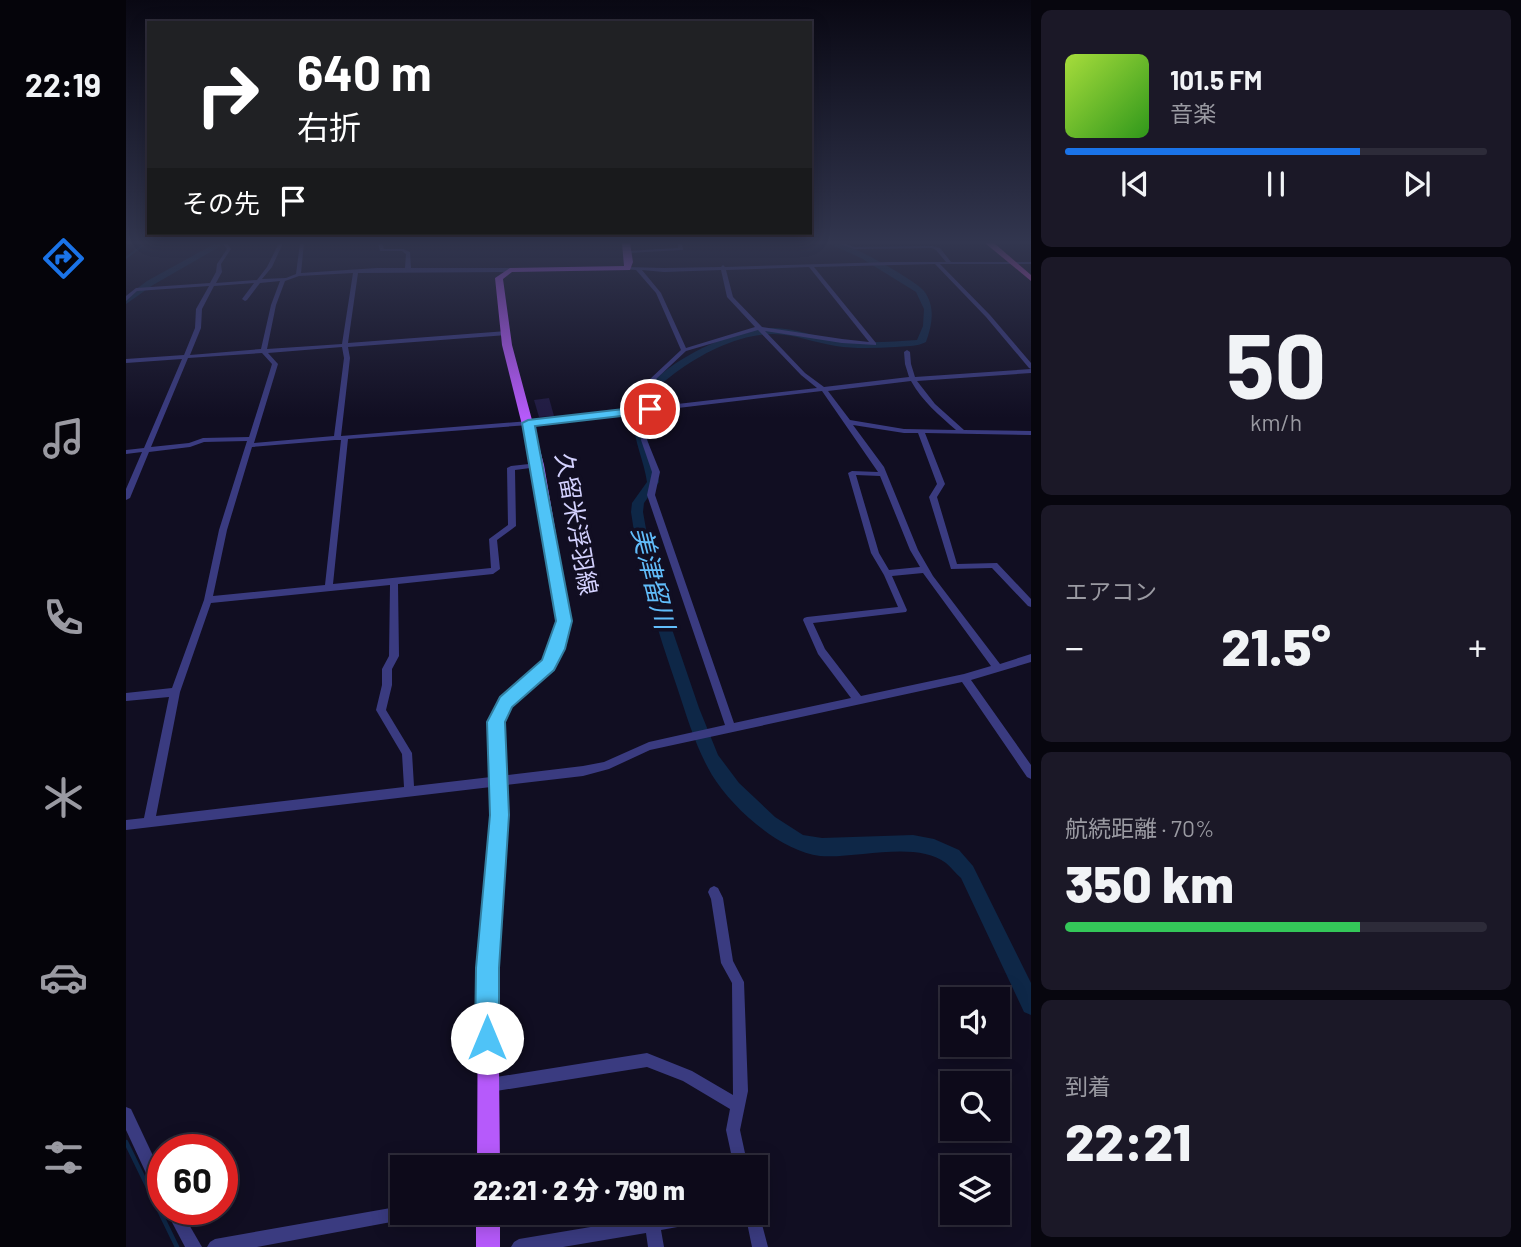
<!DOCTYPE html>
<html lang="ja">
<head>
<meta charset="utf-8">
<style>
	:root { --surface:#0d0a1a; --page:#1b1827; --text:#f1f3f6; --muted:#9a9aa2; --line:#2d2b39; --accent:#1a73e8 }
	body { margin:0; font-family:Barlow,"Noto Sans JP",sans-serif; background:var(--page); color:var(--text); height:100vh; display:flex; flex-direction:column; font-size:26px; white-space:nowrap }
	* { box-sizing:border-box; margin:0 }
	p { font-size:23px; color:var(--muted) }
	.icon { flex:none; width:38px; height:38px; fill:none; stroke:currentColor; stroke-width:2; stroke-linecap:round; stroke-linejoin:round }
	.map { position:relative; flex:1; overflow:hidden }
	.sheet { display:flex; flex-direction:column; gap:10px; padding:10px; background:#07060e; width:490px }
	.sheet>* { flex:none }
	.hud { position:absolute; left:21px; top:21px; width:665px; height:214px; border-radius:0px; box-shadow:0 4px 18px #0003,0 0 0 2px var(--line); background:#202124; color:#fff; overflow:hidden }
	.controls { position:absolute; left:814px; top:987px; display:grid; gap:14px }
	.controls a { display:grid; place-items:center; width:70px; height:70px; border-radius:0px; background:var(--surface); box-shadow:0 4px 18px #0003,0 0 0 2px var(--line); font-size:35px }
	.speed { position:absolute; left:21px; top:1134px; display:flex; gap:14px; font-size:35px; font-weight:700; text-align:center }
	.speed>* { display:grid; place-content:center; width:91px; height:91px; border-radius:50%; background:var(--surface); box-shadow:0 4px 18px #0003,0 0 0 2px var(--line); line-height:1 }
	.speed .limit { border:10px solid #d22; background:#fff; color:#111 }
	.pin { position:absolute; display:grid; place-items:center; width:60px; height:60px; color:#fff; margin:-30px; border:4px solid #fff; border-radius:50%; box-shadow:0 2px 7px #0007 }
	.me { position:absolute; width:77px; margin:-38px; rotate:0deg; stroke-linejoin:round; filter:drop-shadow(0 0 5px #0008) }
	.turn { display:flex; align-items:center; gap:24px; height:147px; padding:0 35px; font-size:32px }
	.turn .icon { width:91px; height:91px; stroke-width:2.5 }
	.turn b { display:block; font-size:49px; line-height:60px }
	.then { display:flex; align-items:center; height:66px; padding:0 35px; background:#0003; gap:14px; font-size:26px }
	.big { font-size:52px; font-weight:800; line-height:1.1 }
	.sheet .tile { flex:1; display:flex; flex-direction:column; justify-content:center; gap:10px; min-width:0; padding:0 24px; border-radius:10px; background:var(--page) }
	.sheet .dial { align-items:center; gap:0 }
	.dial b { font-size:91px; line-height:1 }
	.song { display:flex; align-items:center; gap:21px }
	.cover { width:84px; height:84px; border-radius:10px; background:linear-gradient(135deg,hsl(80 70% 55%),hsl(110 70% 35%)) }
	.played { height:7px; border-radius:4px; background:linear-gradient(90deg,var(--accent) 70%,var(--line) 70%) }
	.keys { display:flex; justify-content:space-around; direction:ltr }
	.heat { display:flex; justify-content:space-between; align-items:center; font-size:38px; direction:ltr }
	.charge { height:10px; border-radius:5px; background:linear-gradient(90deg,#34c759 70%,var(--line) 0) }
	.trip { position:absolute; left:264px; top:1155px; width:378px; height:70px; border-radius:0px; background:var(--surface); box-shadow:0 4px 18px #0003,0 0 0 2px var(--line); font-weight:800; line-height:70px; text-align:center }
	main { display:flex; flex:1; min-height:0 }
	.tab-bar { display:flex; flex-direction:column; width:126px; justify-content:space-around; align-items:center; background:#05040a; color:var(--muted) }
	.tab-bar .icon { width:49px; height:49px }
	.tab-bar .selected { color:var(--accent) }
	.tab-bar b { font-size:32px; color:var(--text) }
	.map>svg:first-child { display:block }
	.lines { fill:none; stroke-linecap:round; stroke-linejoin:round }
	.stream-far1 { stroke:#0e2747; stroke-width:2 }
	.stream { stroke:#0e2747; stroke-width:4.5 }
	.river { fill:#0e2747; fill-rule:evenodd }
	.building { fill:#211b43 }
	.minor { fill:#3a3b80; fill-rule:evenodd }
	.primary { fill:#b65afb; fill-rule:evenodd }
	.trunk { fill:#d854d3; fill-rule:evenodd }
	.route { fill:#4fc3f7; stroke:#337fa1; stroke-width:2 }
	.labels { text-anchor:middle; stroke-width:7; stroke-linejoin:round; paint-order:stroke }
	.street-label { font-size:24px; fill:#d3d1fe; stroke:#110e22 }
	.water-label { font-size:26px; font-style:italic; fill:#61bdfb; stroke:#110e22 }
</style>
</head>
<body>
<main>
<nav class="tab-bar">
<b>22:19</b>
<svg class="icon selected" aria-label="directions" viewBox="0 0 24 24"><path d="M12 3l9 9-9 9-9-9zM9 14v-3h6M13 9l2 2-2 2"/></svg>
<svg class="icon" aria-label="music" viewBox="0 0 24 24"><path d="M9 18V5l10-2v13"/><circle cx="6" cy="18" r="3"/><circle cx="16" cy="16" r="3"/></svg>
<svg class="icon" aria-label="phone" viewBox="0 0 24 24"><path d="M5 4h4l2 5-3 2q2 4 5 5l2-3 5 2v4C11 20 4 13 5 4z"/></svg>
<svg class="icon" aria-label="climate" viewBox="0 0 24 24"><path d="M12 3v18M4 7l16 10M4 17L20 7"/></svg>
<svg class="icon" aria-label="car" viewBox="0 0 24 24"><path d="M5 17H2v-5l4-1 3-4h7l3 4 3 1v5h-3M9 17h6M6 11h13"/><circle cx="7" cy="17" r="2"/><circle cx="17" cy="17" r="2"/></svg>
<svg class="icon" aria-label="filters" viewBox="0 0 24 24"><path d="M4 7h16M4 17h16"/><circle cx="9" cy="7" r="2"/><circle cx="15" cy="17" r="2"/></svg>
</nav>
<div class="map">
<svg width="905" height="1247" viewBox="0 0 905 1247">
	<rect width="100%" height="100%" fill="#110e22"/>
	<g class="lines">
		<polyline class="stream-far1" points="0,258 20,243"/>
		<polyline class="stream" points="0,1142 51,1247"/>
		<g class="river">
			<polygon points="90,243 100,243 27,285 0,304 0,297 21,281"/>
			<path d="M702 243C706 243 710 242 713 243 728 246 789 280 798 291 810 307 806 325 800 342 791 347 779 346 769 347 749 348 729 349 710 346 689 343 669 334 647 334 613 334 576 353 549 373 536 383 519 396 518 414 517 437 530 460 533 482L518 503 517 512 525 557 536 600 573 708 592 755 613 783 649 817 677 835 696 838 787 835 808 839 833 850 847 866 905 983V1015L898 1012 835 878C830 874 825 867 820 863 790 840 730 859 694 856 654 851 607 809 586 775 570 748 561 717 551 687 531 629 513 572 505 512L506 503 521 482C518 459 505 436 508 413 510 394 529 379 543 368 572 348 611 329 647 328 669 328 690 337 711 340 737 344 765 342 791 340L797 326 798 309 790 292 735 258Z"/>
		</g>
	</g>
	<polygon class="building" points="423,398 428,416 413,417 408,400"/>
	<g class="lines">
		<g class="minor">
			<path d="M96 243H101L105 249 95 264 96 272 90 283 131 280 141 267 153 243H157L146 267 136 279 160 278 170 274 174 243H178L175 273 251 268H279L280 254 276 251H254L252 243H256L258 249H277L284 252 285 268H384L387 270 384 272 232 273 222 343 381 331 384 333 381 335 222 347 224 358 215 436 403 421 501 410 524 379 555 350 530 293 510 270 499 269V267L538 268 595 267 597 265 599 267 763 262H820L810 250 806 248 728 249 711 243H718L728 247 806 246 814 248 825 262H905V264H814L864 315 905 363V369L903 368 860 317 809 264 688 267 750 343V345L716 343 639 331 679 373 698 387 783 377 779 364 778 352 781 350 784 352 785 364 789 377 905 369V373L791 381 809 404 838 430 905 431V435L799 433 819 484 811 497 831 564 871 563 905 599V607L902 606 866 568 825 569 803 497 811 484 792 433H778L727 425 758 467 792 550 807 576 874 664 905 654V662L845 680 905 765V779L901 777 836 682 524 750 483 769 457 776 0 830V820L18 818 43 697 0 701V693L46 688 78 600 93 530 121 441 78 442 64 447 23 452 4 498 0 500V489L16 452 0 454V450L18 448 56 359 0 363V359L58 355 69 328 70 309 83 286 11 291 0 301V296L10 288 84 283 90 272 91 264 101 249ZM683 267 743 342 716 339 636 327 607 297 600 270ZM516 270 538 272 595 270 601 297 629 327 560 348 535 293ZM227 273 216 344 141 349 150 305 159 281 173 276ZM154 281 145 305 135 349 64 355 75 328 76 309 88 286 128 283 116 299 119 301 121 300 134 283ZM632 330 675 375 691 388 508 409 528 381 560 351ZM216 347 218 358 208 436 128 443 152 364 142 353ZM136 353 146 364 123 437 77 438 63 443 25 447 62 358ZM785 381C796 401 813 415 830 430L778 429 724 420 702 391ZM696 391 752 472 726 471 722 473 745 553 758 575 772 607 681 617 678 618 677 620 692 654 725 698 608 723 529 495 534 472 521 440 522 428 535 410ZM528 411 516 428 515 440 526 472 521 495 599 725 523 742 478 762 457 766 288 786 286 753 260 710 266 685V669L273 656 272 584 367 574 374 569 371 540 390 526 389 470 412 467 416 465 412 463 385 466 381 468 382 525 363 539 365 568 207 584 222 439 403 425ZM209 440H215L199 585 87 596 101 530 126 447ZM730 475 754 476 784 550 794 567 763 570 753 553ZM797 573 865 666 838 674 735 696 699 649 687 623 780 612 781 610 766 576ZM264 585 263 656 256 669V685L250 710 276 754 278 787 30 816 54 692 85 603Z"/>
			<polygon points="552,243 556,243 557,250 501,253 499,252 501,251 552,248"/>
			<polygon points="588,886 592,888 597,898 607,961 618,982 622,1091 614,1130 622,1167 608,1167 600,1130 604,1109 557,1081 521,1067 364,1092 359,1090 357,1085 359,1080 364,1078 521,1053 566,1071 607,1095 606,983 595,963 585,899 582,892 584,888"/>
			<polygon points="0,1107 5,1109 37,1177 37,1201 32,1199 0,1130"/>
			<polygon points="276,1206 276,1213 283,1213 281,1218 276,1220 131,1247 81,1247 84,1242 89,1239"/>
			<polygon points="630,1207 633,1213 642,1247 626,1247 619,1213 630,1213"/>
			<polygon points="39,1209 54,1209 76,1247 59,1247"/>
			<polygon points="548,1213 597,1213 595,1218 590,1220 535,1230 538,1247 522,1247 520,1233 437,1247 385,1247 388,1242 393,1239"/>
		</g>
		<g class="primary">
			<polygon points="496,243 504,243 507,262 504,270 386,272 377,279 386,345 418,465 445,621 438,649 427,669 385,707 378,722 382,815 372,968 374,1167 351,1167 352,968 364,815 362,722 375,697 417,661 424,648 431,621 406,465 376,345 369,278 384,268 498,266"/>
			<rect x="350" y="1213" width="24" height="34"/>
		</g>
		<polygon class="trunk" points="859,243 868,243 905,275 905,281"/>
	</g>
	<linearGradient id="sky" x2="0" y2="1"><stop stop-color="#090813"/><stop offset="0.58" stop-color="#32364f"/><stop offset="1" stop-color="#32364f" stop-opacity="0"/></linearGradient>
	<rect width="905" height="418" fill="url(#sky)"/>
	<polygon class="route" points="524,406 529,407 529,412 409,426 446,621 439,649 428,670 386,707 379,722 383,815 373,968 373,1038 370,1047 361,1050 353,1047 349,1038 350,968 364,815 361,722 374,697 416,660 430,621 396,423 402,420"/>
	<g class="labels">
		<g class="street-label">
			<text transform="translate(450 524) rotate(80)" y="8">久留米浮羽線</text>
		</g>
		<g class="water-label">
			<text transform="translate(527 578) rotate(76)" y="9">美津留川</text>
		</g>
	</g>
</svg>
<div class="controls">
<a><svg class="icon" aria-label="sound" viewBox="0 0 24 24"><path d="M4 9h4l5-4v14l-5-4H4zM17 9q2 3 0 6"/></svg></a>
<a><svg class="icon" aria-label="search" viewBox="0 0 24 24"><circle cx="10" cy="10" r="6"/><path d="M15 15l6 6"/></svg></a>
<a><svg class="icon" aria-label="layers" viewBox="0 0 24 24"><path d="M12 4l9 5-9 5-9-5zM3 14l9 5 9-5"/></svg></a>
</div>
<div class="speed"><div class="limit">60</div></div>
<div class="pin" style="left:524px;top:409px;background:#d93025"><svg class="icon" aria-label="arrive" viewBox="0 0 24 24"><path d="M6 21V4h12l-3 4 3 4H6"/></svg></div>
<svg class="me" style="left:361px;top:1038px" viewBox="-20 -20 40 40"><circle r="19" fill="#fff"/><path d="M0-13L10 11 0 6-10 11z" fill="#4fc3f7"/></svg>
<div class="trip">22:21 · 2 分 · 790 m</div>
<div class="hud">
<div class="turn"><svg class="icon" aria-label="right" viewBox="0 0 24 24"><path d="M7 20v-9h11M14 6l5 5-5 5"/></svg><div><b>640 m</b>右折</div></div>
<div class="then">その先<svg class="icon" aria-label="arrive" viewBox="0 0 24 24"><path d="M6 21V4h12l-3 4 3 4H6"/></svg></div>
</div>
</div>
<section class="sheet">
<div class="tile">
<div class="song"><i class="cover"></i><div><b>101.5 FM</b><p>音楽</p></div></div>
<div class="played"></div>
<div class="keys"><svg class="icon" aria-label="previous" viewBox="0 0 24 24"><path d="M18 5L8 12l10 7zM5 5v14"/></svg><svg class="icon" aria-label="pause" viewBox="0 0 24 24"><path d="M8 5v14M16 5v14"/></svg><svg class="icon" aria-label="next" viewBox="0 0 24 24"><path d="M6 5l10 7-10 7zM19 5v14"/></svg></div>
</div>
<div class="tile dial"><b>50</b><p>km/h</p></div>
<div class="tile"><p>エアコン</p>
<div class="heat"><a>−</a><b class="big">21.5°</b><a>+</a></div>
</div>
<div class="tile"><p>航続距離 · 70%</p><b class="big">350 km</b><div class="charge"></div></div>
<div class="tile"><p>到着</p><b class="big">22:21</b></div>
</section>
</main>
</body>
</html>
